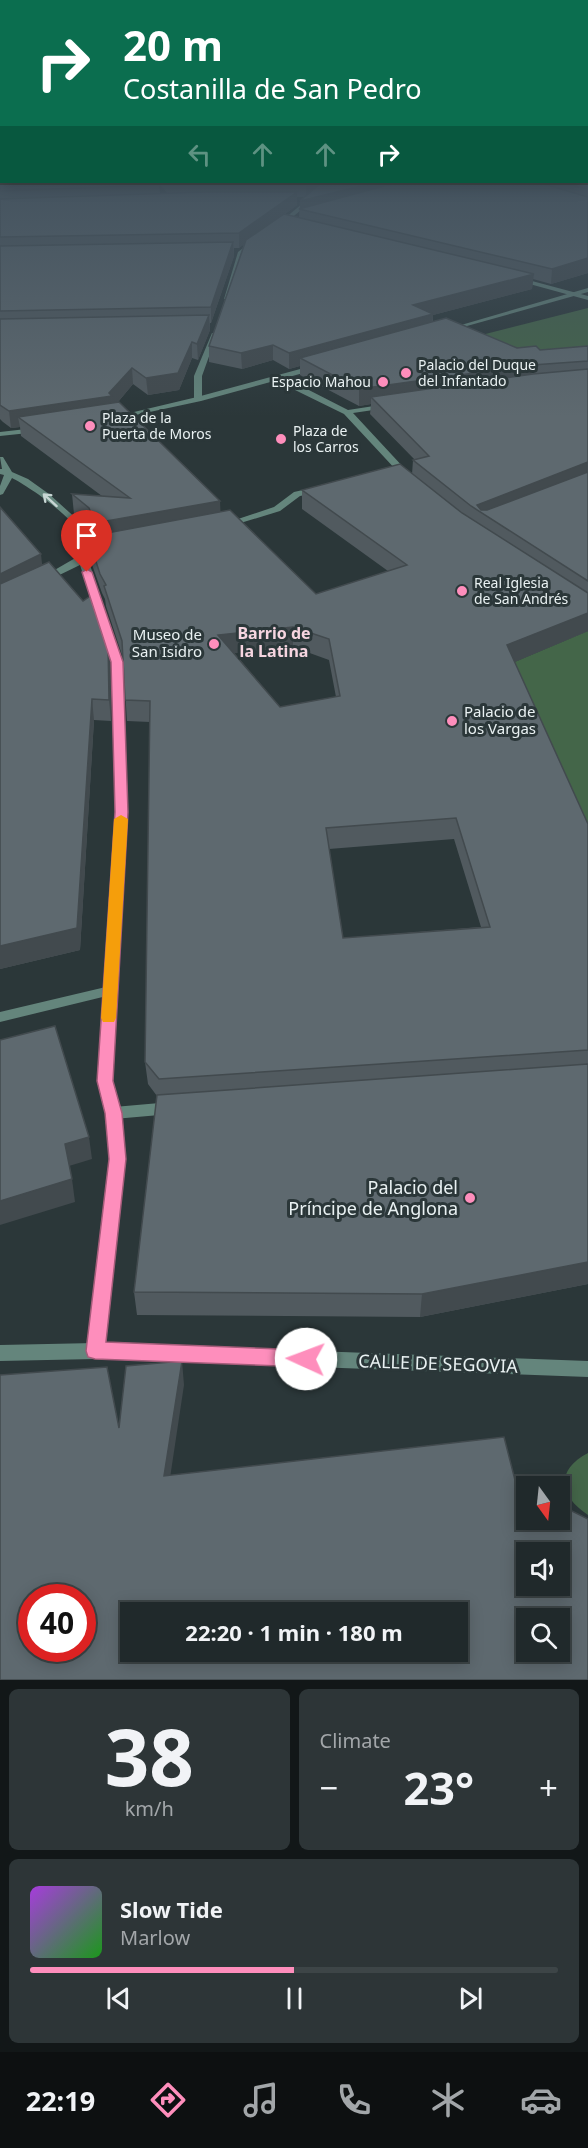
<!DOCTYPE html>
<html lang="en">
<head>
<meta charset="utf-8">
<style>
	:root { --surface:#20292b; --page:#2d3537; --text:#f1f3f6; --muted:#a2a6a9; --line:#3d4547; --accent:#fe8ebc }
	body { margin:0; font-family:"Noto Sans",sans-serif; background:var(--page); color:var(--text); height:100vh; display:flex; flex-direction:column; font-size:22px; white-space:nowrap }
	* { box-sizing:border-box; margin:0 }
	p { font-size:20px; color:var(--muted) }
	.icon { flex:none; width:33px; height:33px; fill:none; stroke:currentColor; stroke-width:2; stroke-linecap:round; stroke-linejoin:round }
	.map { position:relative; height:1680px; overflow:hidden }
	.details { display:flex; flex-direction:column; gap:9px; padding:9px; background:#121718; flex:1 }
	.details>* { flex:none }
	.guide { position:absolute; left:0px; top:0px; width:588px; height:183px; box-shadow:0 3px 15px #0003,0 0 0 2px var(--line); background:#0b6e4f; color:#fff; overflow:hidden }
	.needle { width:39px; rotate:165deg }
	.tools { position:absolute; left:516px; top:1476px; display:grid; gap:12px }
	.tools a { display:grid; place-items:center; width:54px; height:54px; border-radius:0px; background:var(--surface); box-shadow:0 3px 15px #0003,0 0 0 2px var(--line); font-size:30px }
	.speed { position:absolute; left:18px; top:1584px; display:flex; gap:12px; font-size:30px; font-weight:700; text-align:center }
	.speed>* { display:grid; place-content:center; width:78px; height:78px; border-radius:50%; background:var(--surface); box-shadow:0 3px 15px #0003,0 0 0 2px var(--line); line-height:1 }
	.speed .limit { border:9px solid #d22; background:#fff; color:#111 }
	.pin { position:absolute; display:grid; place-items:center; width:51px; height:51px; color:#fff; margin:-62px -26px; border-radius:50% 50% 50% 0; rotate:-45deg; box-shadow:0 0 6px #0007 }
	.pin .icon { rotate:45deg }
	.me { position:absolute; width:66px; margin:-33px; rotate:272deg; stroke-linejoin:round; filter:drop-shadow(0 0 4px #0008) }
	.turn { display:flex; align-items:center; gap:21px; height:126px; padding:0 24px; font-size:27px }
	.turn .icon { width:78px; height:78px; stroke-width:2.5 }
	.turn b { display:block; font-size:42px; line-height:51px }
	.lanes { display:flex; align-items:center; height:57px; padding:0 24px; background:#0003; justify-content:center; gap:30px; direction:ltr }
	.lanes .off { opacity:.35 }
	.big { font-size:45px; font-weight:700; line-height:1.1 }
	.details .card { flex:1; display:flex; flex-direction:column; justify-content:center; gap:9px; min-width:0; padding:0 21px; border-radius:9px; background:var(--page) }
	.details .dial { align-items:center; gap:0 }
	.dial b { font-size:78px; line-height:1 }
	.song { display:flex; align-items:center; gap:18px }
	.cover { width:72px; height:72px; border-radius:9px; background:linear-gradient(135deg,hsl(280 70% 55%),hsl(120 70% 35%)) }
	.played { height:6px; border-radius:3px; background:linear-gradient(90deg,var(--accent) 50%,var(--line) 50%) }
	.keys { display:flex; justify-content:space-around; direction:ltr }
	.heat { display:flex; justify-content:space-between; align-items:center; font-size:33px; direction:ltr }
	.details .tiles { flex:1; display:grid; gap:9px; grid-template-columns:1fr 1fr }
	.card:last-child { grid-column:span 2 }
	.trip { position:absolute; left:120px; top:1602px; width:348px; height:60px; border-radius:0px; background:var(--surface); box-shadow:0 3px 15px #0003,0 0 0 2px var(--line); font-weight:700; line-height:60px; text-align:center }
	.dock { display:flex; height:96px; justify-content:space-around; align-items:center; background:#0d1011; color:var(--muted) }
	.dock .icon { width:42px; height:42px }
	.dock .active { color:var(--accent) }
	.dock b { font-size:27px; color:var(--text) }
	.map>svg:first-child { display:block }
	.green { fill:#446649 }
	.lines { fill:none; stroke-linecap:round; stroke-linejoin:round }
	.pedestrian { fill:#64857c; fill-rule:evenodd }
	.minor { fill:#64857c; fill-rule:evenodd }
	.tertiary { fill:#64857c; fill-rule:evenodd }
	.wall { fill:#515a5f; fill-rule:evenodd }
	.shaded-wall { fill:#424a4e }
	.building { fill:#5e696f; stroke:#424a4e; stroke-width:1.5; fill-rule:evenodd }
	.oneway { stroke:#c8d6d4 }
	.route { fill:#fe8ebc; stroke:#a55c7a; stroke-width:1.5 }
	.slow { fill:#f59e0b }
	.poi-dot { fill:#fe8ebc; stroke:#2b3739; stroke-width:2 }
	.labels { text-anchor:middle; stroke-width:6; stroke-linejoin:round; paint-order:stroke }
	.far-poi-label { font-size:14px; fill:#e9f1f2; stroke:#2b3739; text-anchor:start }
	.poi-label { font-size:15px; fill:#e9f1f2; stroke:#2b3739; text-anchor:end }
	.neighbourhood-label { font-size:16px; font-weight:bold; fill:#f6d5e0; stroke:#2b3739 }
	.near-poi-label { font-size:18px; fill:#e9f1f2; stroke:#2b3739; text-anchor:end }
	.near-street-label { font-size:18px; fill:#e9f1f2; stroke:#2b3739 }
</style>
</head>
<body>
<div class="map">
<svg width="588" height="1680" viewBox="0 0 588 1680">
	<rect width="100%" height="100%" fill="#2b3739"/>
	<g class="green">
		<polygon points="588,308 588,375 450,343"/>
		<polygon points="588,631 588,853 505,666"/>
		<path d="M588 1453V1515C559 1496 555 1470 588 1453Z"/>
	</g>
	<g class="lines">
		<g class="pedestrian">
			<polygon points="212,333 217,334 202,376 202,399 198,401 194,399 194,376"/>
			<polygon points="295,386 301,386 348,410 387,404 387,408 353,413 405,469 408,478 407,480 401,480 398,472 344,414 295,390"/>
			<polygon points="316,487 319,488 319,492 300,496 280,511 224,528 220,525 274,507 294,492"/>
			<polygon points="110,986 115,988 117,991 115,994 0,1022 0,1012"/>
			<polygon points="171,1102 176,1104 178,1108 176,1112 171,1114 114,1119 109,1117 107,1113 109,1109 114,1107"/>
		</g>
		<g class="minor">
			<polygon points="328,182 334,182 282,226 278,226 278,224"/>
			<polygon points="251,242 256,243 244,253 229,298 224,299 238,252"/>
			<polygon points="517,277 588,296 588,300 515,280 514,279"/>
			<path d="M0 457H3L12 472 28 479 49 494 89 530 96 546 95 551 88 559 122 662 128 812 112 1081 121 1113 126 1159 104 1351 101 1356 95 1359 89 1356 86 1351 110 1159 107 1113 98 1081 116 812 112 662 80 565 47 581 44 582 39 579 84 553C96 531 30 487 12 478L3 494 0 495V486L4 475 0 474V469H2Z"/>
		</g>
		<g class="tertiary">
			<polygon points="588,288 588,292 449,331 444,330"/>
			<polygon points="315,365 318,365 318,369 201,401 117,419 113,417 197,397"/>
			<polygon points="35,428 38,428 38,432 0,436 0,432"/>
			<polygon points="95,1343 588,1361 588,1377 95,1359 0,1361 0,1345"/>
		</g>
	</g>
	<g class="wall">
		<path d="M0 181 159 185 160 193H167L158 182 588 181V273L551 284 533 279 532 289 433 315V322L517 348 540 350 588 346V631L514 662 588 824V1284L420 1317 137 1315 134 1292 157 1096 148 1084 145 1062 150 722 127 721 123 658 106 606 105 599 102 593 90 559 89 540 93 536 91 528 74 514 72 494 102 496 21 436 20 427 11 428 3 422 0 419ZM297 197H304L300 201 299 217 285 214 297 205ZM244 244 209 346V362L242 369 273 360 289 369 300 366V375L359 406 371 404 370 414 415 460H413L412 474 302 490V509L388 571 316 594 220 512 118 402 133 384 148 395 179 390 192 358 198 360 210 330V323H211L234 256V248H239ZM293 647 329 660 336 697 280 707 234 653ZM454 839 481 927 343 938 329 849Z"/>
		<polygon points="0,507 43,565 110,662 111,721 94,720 80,950 0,969"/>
	</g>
	<g class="shaded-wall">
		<polygon points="309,182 325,182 306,197 306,183"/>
		<polygon points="377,182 429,182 300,209 300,201"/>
		<polygon points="297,192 297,205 239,248 239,233"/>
		<polygon points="233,242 234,256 211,323 211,307"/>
		<polygon points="588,258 588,273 551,284 552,269"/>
		<polygon points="534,274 532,289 433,315 432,329 300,358 300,366 289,369 289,353 413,305"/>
		<polygon points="209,315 210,330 198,360 197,344"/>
		<polygon points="192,342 192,358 179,390 148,395 146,378"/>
		<polygon points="273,345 273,360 242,369 241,353"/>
		<polygon points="532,365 531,382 371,397 371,404 359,406 359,389"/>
		<polygon points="132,368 133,384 113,408 18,417 20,427 11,428 9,411 109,393"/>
		<polygon points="588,462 588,473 490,518 477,510 477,505"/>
		<polygon points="220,501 221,521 97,544 95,523"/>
		<polygon points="41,554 43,573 0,594 0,574"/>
		<polygon points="588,613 588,631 505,666 507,645"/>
		<polygon points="293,627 293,647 219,655 218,635"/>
		<polygon points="108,642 110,662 111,721 109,700"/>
		<polygon points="92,699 94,720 80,950 0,969 0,946"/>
		<polygon points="89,1137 92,1159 69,1166 65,1144"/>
		<polygon points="72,1179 75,1202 0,1225 0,1201"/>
		<polygon points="588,1262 588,1284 420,1317 422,1294"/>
		<polygon points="182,1361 184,1385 167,1498 164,1476"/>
	</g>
	<g class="building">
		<polygon points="0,181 157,182 159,185 0,191"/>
		<polygon points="588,181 588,189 562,182 586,182"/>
		<polygon points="168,182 309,182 306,183 170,185"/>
		<polygon points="322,182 377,182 300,201"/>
		<polygon points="399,182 537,182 588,197 588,258 552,269 299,209"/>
		<polygon points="206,192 297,192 239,233 0,237 0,199"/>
		<polygon points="284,214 534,274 413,305 433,314 289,353 273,345 241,353 209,346 246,240"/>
		<polygon points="233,242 211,307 0,311 0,246"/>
		<polygon points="209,315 197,344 192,342 178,373 146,378 132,368 109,393 112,396 9,411 0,405 0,319"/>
		<polygon points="446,318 517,348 536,346 540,350 588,346 588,361 532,365 359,389 300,358"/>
		<polygon points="588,369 588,462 477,505 481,510 487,510 588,472 588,581 471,506 413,460 429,456 371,397 533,374"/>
		<polygon points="119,402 220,501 95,523 89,508 72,494 130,498 18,417"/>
		<path d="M400 464 462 513 588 593V613L507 645 588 824V1050L159 1079 145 1062 150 701 125 700 122 641 104 586 106 585 100 574 89 540 91 536 230 510 316 594 407 565 302 490ZM293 627 329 639 340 696 280 707 218 635ZM456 818 490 927 343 938 326 828Z"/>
		<polygon points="0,507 41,554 0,574"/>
		<polygon points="49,562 83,601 92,595 108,642 109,700 92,699 77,928 0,946 0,584"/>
		<polygon points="55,1026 89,1137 65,1144 72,1179 0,1201 0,1040"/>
		<polygon points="588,1064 588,1262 422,1294 134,1292 157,1095"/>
		<path d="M182 1361 164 1476 504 1437 516 1484 526 1489V1520H560V1505L588 1519V1680H0V1375L107 1367 119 1428 126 1366ZM526 1552H560V1586H526ZM32 1598H82V1648H32ZM130 1612H458V1652H130ZM526 1618H560V1652H526Z"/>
	</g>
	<defs><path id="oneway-shaft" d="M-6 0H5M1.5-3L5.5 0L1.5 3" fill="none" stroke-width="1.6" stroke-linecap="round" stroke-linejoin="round" transform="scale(1.5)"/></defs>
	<use class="oneway" href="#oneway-shaft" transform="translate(50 500) rotate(-138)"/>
	<linearGradient id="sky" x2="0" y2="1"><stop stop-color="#181e1f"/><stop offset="0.43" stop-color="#44535f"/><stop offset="1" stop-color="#44535f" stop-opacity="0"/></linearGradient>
	<rect width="588" height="417" fill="url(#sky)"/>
	<polygon class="route" points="87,569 92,572 123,662 128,812 113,1081 122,1113 126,1159 106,1342 306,1350 313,1352 316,1359 313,1365 306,1367 95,1359 88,1357 86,1351 109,1159 105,1113 97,1081 115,812 111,662 82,572"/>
	<polygon class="slow" points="121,815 128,819 116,1018 114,1022 103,1022 101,1018 114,819"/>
	<g class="poi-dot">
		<circle cx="406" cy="373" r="6"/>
		<circle cx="383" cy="382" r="6"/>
		<circle cx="90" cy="426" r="6"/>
		<circle cx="281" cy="439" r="6"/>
		<circle cx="462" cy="591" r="6"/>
		<circle cx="214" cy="644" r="6"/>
		<circle cx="452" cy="721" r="6"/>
		<circle cx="470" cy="1198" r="6"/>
	</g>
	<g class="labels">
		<g class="far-poi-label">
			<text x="418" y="370">Palacio del Duque<tspan x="418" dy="16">del Infantado</tspan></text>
			<text x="371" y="387" text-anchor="end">Espacio Mahou</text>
			<text x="102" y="423">Plaza de la<tspan x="102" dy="16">Puerta de Moros</tspan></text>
			<text x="293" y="436">Plaza de<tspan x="293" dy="16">los Carros</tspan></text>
			<text x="474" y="588">Real Iglesia<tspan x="474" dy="16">de San Andrés</tspan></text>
		</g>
		<g class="poi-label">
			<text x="202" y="640">Museo de<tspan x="202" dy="17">San Isidro</tspan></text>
			<text x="464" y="717" text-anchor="start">Palacio de<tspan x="464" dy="17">los Vargas</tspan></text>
		</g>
		<g class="neighbourhood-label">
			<text x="274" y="639">Barrio de<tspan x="274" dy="18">la Latina</tspan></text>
		</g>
		<g class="near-poi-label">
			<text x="458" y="1194">Palacio del<tspan x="458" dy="21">Príncipe de Anglona</tspan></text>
		</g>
		<g class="near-street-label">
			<text transform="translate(438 1364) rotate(2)" y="6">CALLE DE SEGOVIA</text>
		</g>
	</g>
</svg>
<div class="tools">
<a><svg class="needle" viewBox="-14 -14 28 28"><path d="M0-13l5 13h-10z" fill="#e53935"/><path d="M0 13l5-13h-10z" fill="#a2a6a9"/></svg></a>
<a><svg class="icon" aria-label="sound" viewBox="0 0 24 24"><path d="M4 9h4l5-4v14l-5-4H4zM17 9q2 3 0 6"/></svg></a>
<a><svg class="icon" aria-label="search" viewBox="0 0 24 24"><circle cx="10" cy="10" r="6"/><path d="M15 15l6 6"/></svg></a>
</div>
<div class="speed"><div class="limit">40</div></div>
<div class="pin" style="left:87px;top:572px;background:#d93025"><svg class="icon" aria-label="arrive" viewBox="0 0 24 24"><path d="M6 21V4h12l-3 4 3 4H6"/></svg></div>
<svg class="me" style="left:306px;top:1359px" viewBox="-20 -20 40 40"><circle r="19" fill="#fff"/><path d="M0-13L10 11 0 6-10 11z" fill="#fe8ebc"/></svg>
<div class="trip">22:20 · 1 min · 180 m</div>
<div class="guide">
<div class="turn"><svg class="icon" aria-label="right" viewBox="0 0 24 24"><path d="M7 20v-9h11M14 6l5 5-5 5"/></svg><div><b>20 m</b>Costanilla de San Pedro</div></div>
<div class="lanes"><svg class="icon off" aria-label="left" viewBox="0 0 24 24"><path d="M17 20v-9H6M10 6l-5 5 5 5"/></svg><svg class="icon off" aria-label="ahead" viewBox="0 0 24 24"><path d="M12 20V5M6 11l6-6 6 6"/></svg><svg class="icon off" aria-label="ahead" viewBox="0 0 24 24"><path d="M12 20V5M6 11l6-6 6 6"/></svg><svg class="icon" aria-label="right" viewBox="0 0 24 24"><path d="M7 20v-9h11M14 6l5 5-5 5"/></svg></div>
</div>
</div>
<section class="details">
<div class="tiles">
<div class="card dial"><b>38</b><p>km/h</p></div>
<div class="card"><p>Climate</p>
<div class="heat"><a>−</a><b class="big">23°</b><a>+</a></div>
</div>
<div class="card">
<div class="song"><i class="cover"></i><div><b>Slow Tide</b><p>Marlow</p></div></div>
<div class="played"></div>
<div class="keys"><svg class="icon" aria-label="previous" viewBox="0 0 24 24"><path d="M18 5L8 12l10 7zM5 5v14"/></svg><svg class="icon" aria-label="pause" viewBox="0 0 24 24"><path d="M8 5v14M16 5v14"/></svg><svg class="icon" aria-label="next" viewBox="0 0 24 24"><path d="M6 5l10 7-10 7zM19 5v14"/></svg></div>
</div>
</div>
</section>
<nav class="dock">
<b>22:19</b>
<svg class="icon active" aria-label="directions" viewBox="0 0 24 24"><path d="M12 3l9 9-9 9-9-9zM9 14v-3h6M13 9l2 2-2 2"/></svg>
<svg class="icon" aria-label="music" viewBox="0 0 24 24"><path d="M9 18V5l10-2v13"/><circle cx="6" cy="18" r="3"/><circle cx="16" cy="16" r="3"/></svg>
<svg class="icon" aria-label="phone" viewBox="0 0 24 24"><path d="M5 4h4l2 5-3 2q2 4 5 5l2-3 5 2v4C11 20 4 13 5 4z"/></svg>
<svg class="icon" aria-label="climate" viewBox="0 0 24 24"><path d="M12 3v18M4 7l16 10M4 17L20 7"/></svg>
<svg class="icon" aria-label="car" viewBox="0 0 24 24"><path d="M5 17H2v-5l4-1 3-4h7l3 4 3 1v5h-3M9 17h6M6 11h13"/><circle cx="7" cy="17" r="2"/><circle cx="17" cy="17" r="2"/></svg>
</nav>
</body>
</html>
